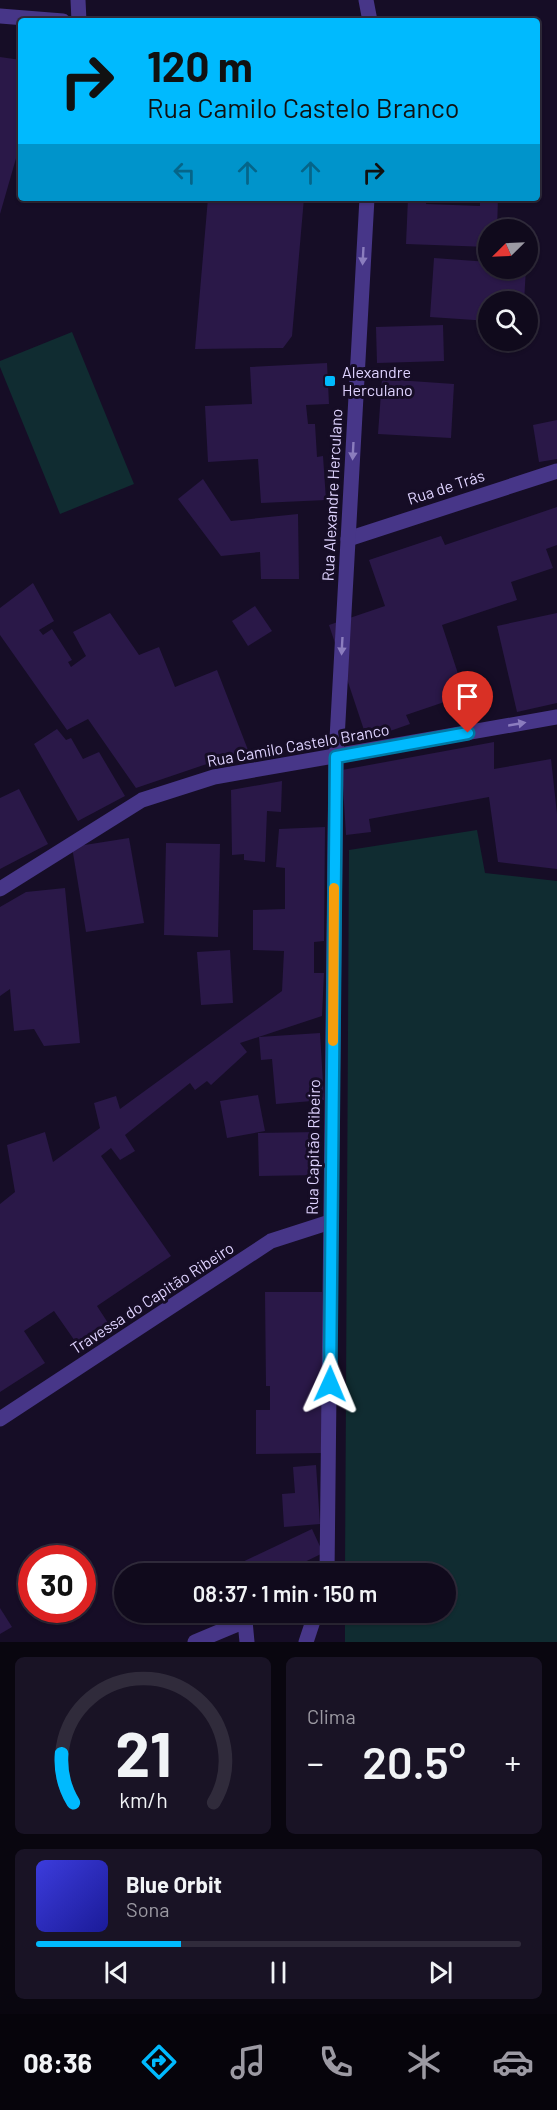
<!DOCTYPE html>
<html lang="pt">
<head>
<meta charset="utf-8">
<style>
	:root { --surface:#100a1c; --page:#191325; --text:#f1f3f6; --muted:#9c9aa3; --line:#302b3b; --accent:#00bafe }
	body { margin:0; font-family:Barlow,sans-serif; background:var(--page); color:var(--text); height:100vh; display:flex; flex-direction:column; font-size:22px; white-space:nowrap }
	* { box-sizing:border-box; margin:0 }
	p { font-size:20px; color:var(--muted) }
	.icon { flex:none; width:33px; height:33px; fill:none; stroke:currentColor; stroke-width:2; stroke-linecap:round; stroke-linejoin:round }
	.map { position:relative; height:1642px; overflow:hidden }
	.panel { display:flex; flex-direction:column; gap:15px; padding:15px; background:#09060f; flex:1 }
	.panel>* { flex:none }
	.banner { position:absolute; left:18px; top:18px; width:522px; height:183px; border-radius:6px; box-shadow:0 2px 4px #0004,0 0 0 2px var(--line); background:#00bafe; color:#111; overflow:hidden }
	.needle { width:39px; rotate:246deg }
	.fabs { position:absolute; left:478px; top:219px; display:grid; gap:12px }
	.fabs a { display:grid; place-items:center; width:60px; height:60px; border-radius:50%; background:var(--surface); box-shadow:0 2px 4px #0004,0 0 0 2px var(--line); font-size:30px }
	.speed { position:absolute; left:18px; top:1545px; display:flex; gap:12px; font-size:30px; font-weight:700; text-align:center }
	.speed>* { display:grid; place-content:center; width:78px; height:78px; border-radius:50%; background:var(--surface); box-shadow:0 2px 4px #0004,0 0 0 2px var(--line); line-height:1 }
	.speed .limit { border:9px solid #d22; background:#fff; color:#111 }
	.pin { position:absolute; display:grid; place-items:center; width:51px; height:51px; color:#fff; margin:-62px -26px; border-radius:50% 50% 50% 0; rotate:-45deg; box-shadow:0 0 6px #0007 }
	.pin .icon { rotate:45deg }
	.me { position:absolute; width:66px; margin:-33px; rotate:1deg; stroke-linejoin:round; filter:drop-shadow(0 0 4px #0008) }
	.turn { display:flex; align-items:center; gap:21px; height:126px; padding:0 30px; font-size:27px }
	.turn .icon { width:78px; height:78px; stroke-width:2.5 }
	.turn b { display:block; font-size:42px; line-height:51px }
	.lanes { display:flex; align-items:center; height:57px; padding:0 30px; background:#0003; justify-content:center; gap:30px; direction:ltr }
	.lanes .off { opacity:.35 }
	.big { font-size:45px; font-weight:600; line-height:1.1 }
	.panel .card { flex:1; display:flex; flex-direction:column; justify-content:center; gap:9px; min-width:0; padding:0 21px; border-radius:9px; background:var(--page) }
	.panel .dial { align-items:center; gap:0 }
	.dial svg { height:156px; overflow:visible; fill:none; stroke:var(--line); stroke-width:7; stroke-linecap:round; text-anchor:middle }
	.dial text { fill:var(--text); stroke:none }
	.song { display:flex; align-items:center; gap:18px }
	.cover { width:72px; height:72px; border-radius:9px; background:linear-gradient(135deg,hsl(240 70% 55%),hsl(240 70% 35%)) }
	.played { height:6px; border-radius:3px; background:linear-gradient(90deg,var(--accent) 30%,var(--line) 30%) }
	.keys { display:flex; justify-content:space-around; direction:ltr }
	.heat { display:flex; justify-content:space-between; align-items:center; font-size:33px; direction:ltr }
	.panel .tiles { flex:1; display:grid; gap:15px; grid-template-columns:1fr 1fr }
	.card:last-child { grid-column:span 2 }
	.trip { position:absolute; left:114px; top:1563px; width:342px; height:60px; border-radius:30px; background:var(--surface); box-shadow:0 2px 4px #0004,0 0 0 2px var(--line); font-weight:600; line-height:60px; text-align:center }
	.tabs { display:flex; height:96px; justify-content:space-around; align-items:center; background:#06040b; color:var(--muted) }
	.tabs .icon { width:42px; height:42px }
	.tabs .current { color:var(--accent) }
	.tabs b { font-size:27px; color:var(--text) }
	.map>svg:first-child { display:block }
	.green { fill:#102c31 }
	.building { fill:#2a1848 }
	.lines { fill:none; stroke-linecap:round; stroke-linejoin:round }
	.service { stroke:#473688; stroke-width:15 }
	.minor { stroke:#473688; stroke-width:15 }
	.oneway { fill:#8b7dbe }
	.route-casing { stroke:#0079a5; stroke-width:15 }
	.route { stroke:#00bafe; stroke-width:10 }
	.slow { stroke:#f59e0b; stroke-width:10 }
	.poi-dot { fill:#00bafe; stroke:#160d26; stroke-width:2 }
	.labels { text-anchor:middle; stroke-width:6; stroke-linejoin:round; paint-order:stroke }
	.poi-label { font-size:16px; fill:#dfd3ff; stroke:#160d26; text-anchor:start }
	.street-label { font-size:16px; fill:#dfd3ff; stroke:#160d26 }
</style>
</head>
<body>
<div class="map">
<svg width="557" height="1642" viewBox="0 0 557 1642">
	<rect width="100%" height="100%" fill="#160d26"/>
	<g class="green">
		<polygon points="72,332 134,484 60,514 0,367 0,361"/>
		<polygon points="477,830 485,873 557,881 557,1642 345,1642 345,1613 446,1612 446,1574 345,1573 349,850"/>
	</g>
	<g class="building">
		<polygon points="0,57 21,60 21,141 0,214"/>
		<polygon points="208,198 304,198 292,336 283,348 195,349"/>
		<polygon points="408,198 427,198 426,204 480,206 480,198 498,198 497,230 489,230 489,247 406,244"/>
		<polygon points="434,258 489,262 489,268 526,268 524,302 489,302 489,321 430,317"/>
		<polygon points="443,325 444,361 377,363 376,327"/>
		<polygon points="327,363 329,404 306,405 308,424 315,424 317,457 323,456 326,500 261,503 258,459 208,462 205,406 252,404 250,367"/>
		<polygon points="382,379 454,384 451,438 378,434"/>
		<polygon points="557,420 557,459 539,462 533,425"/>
		<polygon points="203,479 231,521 298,514 299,579 261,579 260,552 221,556 178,499"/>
		<polygon points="557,507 557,545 546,549 553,568 511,582 517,600 442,625 465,695 406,715 410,724 367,739 329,625 385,606 369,560 441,536 445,545"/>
		<polygon points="33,583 54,621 39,630 43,635 52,629 72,660 68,662 71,667 86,656 73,632 110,613 139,655 159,647 175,687 217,670 248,750 136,788 88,719 67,730 0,635 0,608"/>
		<polygon points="255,606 272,631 248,646 232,621"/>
		<polygon points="557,613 557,703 517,712 497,626"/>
		<polygon points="57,729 66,740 71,738 83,759 99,752 125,796 78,821 34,744"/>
		<polygon points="494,742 494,769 551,759 557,814 557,869 498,862 489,797 369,819 371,832 346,835 342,770"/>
		<polygon points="282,781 281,812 267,811 265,862 244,860 244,854 232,855 231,790"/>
		<polygon points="19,789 48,844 0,869 0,798"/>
		<polygon points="325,827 324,941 314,942 314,973 324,973 322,1016 240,1043 247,1052 211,1085 207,1081 195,1090 190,1083 125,1135 135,1151 120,1160 111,1148 101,1156 171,1256 97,1306 108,1323 77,1344 54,1311 24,1331 45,1363 0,1392 0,1204 15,1192 7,1145 45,1132 53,1162 100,1128 94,1103 116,1096 120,1109 282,991 284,951 253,950 253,910 285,909 285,868 276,867 279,829"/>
		<polygon points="129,838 144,923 86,932 72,847"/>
		<polygon points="166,843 220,844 218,937 164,935"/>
		<polygon points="65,888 80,1043 44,1046 34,1029 14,1031 10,989 0,996 0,907 26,892"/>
		<polygon points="230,950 233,1003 201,1005 197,952"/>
		<polygon points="320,1033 324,1100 276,1104 272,1059 261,1060 259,1037"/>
		<polygon points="258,1095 265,1131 227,1138 220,1101"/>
		<polygon points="318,1132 319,1175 259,1176 258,1133"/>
		<polygon points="265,1292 322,1292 324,1453 256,1454 256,1410 270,1410 270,1386 266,1386"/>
		<polygon points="316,1465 320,1524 284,1527 282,1494 295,1493 293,1467"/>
		<polygon points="312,1529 323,1553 280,1574 237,1574 234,1566"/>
		<polygon points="0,1608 12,1627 0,1634"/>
	</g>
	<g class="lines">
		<g class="service">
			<polyline points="78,0 79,21"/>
			<polyline points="195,1642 245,1621 247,1642"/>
		</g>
		<g class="minor">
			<polyline points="366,0 370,21"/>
			<polyline points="0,16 63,21"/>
			<polyline points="348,539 557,471"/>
			<polyline points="0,889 142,800 214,777 557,717"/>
			<polyline points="0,1419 271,1241 330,1222"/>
			<polyline points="327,1574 336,757 367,198"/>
			<polyline points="306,1642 316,1612"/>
		</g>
	</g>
	<defs><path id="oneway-solid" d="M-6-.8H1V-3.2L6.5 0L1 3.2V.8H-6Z" transform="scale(1.5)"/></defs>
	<g class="oneway">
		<use href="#oneway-solid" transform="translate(363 256) rotate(93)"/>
		<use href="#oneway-solid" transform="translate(353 451) rotate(93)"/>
		<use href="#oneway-solid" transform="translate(342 646) rotate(93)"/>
		<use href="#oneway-solid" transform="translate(517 724) rotate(-10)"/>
	</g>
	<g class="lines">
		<g class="route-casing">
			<polyline id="route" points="330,1384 336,757 468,733"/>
		</g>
		<use href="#route" class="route"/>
		<polyline class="slow" points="333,1041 334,888"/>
	</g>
	<rect class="poi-dot" x="324" y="375" width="12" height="12" rx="3"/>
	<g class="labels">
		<g class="poi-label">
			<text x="342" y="378">Alexandre<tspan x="342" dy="18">Herculano</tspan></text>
		</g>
		<g class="street-label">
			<text transform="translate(446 487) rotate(-18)" y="6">Rua de Trás</text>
			<text transform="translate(332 495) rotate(-87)" y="6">Rua Alexandre Herculano</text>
			<text transform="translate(298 745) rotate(-10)" y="6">Rua Camilo Castelo Branco</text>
			<text transform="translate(313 1147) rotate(-89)" y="6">Rua Capitão Ribeiro</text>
			<text transform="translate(152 1298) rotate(-33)" y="6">Travessa do Capitão Ribeiro</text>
		</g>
	</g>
</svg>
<div class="fabs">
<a><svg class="needle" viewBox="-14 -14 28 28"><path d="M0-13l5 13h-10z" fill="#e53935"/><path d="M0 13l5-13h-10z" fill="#9c9aa3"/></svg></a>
<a><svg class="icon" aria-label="search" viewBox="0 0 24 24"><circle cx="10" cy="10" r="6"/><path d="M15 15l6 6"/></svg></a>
</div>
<div class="speed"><div class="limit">30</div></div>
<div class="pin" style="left:468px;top:733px;background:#d93025"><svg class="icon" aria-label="arrive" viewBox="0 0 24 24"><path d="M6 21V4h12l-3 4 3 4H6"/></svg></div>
<svg class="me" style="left:330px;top:1384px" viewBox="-20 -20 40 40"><path d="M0-17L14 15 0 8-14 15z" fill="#00bafe" stroke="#fff" stroke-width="4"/></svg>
<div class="trip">08:37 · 1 min · 150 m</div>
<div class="banner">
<div class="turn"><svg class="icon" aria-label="right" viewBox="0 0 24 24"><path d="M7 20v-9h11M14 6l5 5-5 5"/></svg><div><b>120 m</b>Rua Camilo Castelo Branco</div></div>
<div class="lanes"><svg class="icon off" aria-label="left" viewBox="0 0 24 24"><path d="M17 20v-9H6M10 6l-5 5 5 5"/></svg><svg class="icon off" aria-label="ahead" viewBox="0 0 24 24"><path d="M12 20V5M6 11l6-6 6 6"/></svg><svg class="icon off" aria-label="ahead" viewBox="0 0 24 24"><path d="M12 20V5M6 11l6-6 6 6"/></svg><svg class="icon" aria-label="right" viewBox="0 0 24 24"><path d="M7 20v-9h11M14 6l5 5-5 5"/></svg></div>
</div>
</div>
<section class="panel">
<div class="tiles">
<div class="card dial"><svg viewBox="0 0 100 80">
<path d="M14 69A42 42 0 1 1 86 69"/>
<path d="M14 69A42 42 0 0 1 8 44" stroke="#00bafe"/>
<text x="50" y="56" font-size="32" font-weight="700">21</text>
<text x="50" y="72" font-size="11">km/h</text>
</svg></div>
<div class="card"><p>Clima</p>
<div class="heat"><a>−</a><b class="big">20.5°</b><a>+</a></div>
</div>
<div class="card">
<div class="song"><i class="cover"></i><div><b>Blue Orbit</b><p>Sona</p></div></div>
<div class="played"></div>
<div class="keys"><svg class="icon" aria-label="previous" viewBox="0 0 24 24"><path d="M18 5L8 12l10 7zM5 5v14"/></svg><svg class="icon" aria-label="pause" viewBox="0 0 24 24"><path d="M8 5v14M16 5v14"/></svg><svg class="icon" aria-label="next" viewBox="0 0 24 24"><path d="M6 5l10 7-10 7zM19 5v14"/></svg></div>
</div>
</div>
</section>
<nav class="tabs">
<b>08:36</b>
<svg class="icon current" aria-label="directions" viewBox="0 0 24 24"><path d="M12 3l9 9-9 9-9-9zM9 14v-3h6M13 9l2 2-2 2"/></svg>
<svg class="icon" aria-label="music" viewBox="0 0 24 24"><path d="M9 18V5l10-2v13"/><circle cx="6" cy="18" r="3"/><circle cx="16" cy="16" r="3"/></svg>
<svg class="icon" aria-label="phone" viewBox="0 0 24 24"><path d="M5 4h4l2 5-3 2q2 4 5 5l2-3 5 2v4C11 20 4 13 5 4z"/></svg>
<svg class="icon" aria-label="climate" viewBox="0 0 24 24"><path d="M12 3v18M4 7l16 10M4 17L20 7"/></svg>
<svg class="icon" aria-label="car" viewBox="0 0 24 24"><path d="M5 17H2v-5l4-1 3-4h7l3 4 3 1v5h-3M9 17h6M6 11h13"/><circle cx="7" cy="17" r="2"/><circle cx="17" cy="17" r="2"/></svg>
</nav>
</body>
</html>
